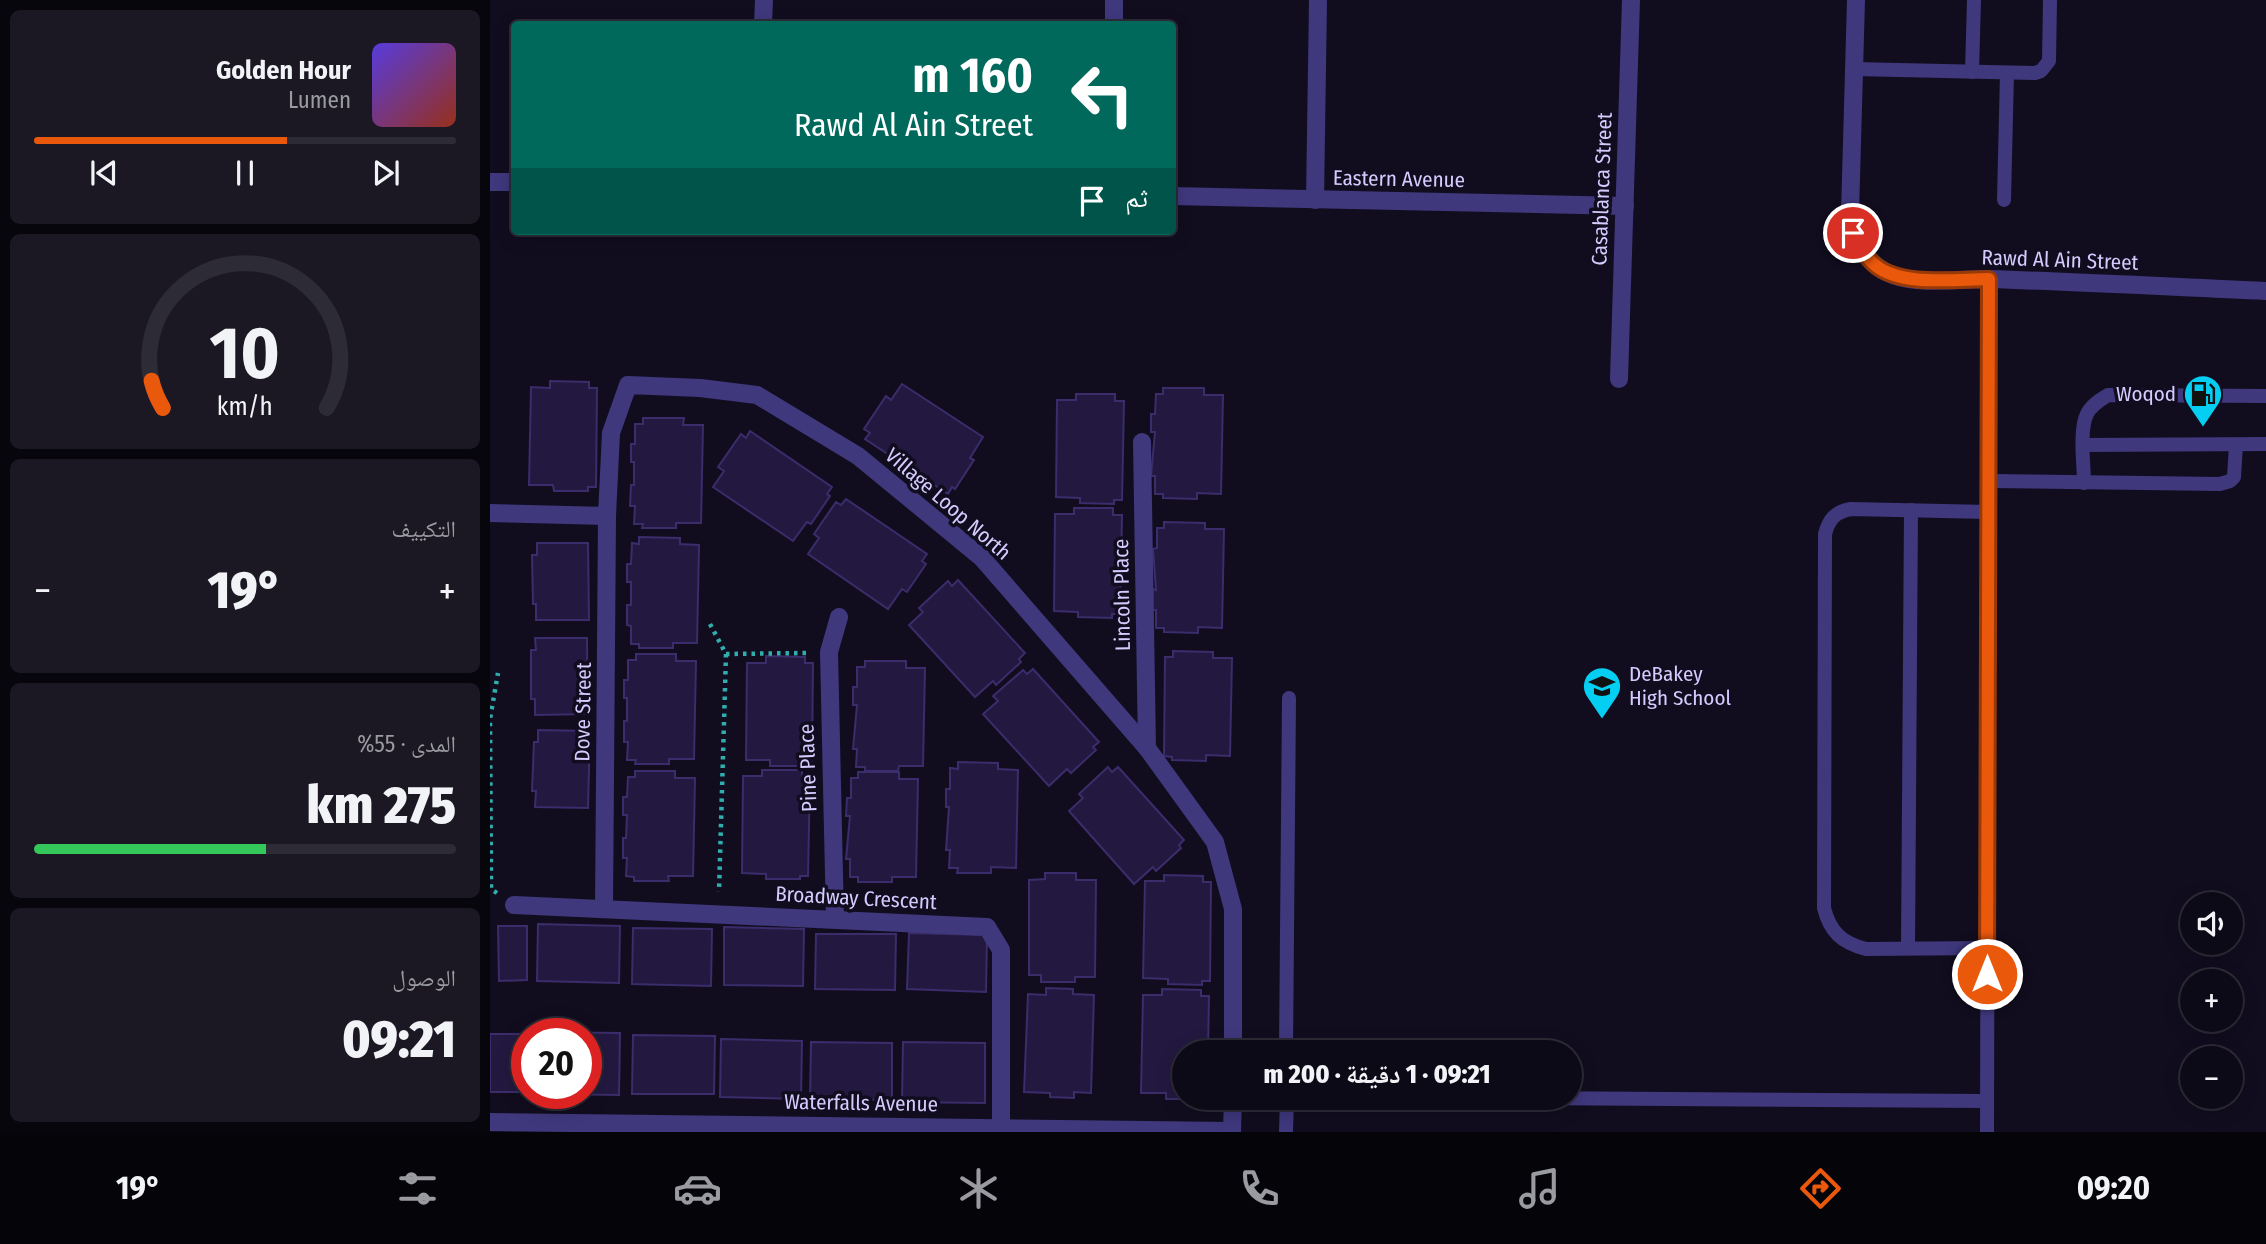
<!DOCTYPE html>
<html lang="ar">
<head>
<meta charset="utf-8">
<style>
	:root { --surface:#0d0a17; --page:#1b1824; --text:#f1f3f6; --muted:#9a9aa1; --line:#2d2b36; --accent:#ea580c }
	body { margin:0; font-family:"Fira Sans Condensed","Noto Naskh Arabic",sans-serif; background:var(--page); color:var(--text); direction:rtl; height:100vh; display:flex; flex-direction:column; font-size:26px; white-space:nowrap }
	* { box-sizing:border-box; margin:0 }
	p { font-size:23px; color:var(--muted) }
	.icon { flex:none; width:38px; height:38px; fill:none; stroke:currentColor; stroke-width:2; stroke-linecap:round; stroke-linejoin:round }
	.map { position:relative; flex:1; overflow:hidden; direction:ltr }
	.side { display:flex; flex-direction:column; gap:10px; padding:10px; background:#07060d; width:490px }
	.side>* { flex:none }
	.banner { position:absolute; left:21px; top:21px; width:665px; height:214px; border-radius:7px; box-shadow:0 4px 18px #0003,0 0 0 2px var(--line); direction:rtl; background:#00695c; color:#fff; overflow:hidden }
	.controls { position:absolute; left:1690px; top:892px; display:grid; gap:14px }
	.controls a { display:grid; place-items:center; width:63px; height:63px; border-radius:50%; background:var(--surface); box-shadow:0 4px 18px #0003,0 0 0 2px var(--line); font-size:35px }
	.speed { position:absolute; left:21px; top:1018px; display:flex; gap:14px; font-size:35px; font-weight:700; text-align:center }
	.speed>* { display:grid; place-content:center; width:91px; height:91px; border-radius:50%; background:var(--surface); box-shadow:0 4px 18px #0003,0 0 0 2px var(--line); line-height:1 }
	.speed .limit { border:10px solid #d22; background:#fff; color:#111 }
	.pin { position:absolute; display:grid; place-items:center; width:60px; height:60px; color:#fff; margin:-30px; border:4px solid #fff; border-radius:50%; box-shadow:0 2px 7px #0007 }
	.me { position:absolute; width:77px; margin:-38px; rotate:0deg; stroke-linejoin:round; filter:drop-shadow(0 0 5px #0008) }
	.turn { display:flex; align-items:center; gap:24px; height:147px; padding:0 28px; font-size:32px }
	.turn .icon { width:91px; height:91px; stroke-width:2.5 }
	.turn b { display:block; font-size:49px; line-height:60px }
	.then { display:flex; align-items:center; height:66px; padding:0 28px; background:#0003; gap:14px; font-size:26px }
	.big { font-size:52px; font-weight:800; line-height:1.1 }
	.side .widget { flex:1; display:flex; flex-direction:column; justify-content:center; gap:10px; min-width:0; padding:0 24px; border-radius:10px; background:var(--page) }
	.side .dial { align-items:center; gap:0 }
	.dial svg { height:182px; overflow:visible; fill:none; stroke:var(--line); stroke-width:7; stroke-linecap:round; text-anchor:middle }
	.dial text { fill:var(--text); stroke:none }
	.song { display:flex; align-items:center; gap:21px }
	.cover { width:84px; height:84px; border-radius:10px; background:linear-gradient(135deg,hsl(250 70% 55%),hsl(10 70% 35%)) }
	.played { height:7px; border-radius:4px; background:linear-gradient(90deg,var(--accent) 60%,var(--line) 60%) }
	.keys { display:flex; justify-content:space-around; direction:ltr }
	.heat { display:flex; justify-content:space-between; align-items:center; font-size:38px; direction:ltr }
	.charge { height:10px; border-radius:5px; background:linear-gradient(90deg,#34c759 55%,var(--line) 0) }
	.trip { position:absolute; left:682px; top:1040px; width:410px; height:70px; border-radius:35px; background:var(--surface); box-shadow:0 4px 18px #0003,0 0 0 2px var(--line); font-weight:800; line-height:70px; text-align:center; direction:rtl }
	.tab-bar { display:flex; height:112px; justify-content:space-around; align-items:center; background:#050409; color:var(--muted) }
	.tab-bar .icon { width:49px; height:49px }
	.tab-bar .on { color:var(--accent) }
	.tab-bar b { font-size:32px; color:var(--text) }
	main { display:flex; flex:1; min-height:0 }
	.map>svg:first-child { display:block }
	.building { fill:#231940; stroke:#3b2c6b; stroke-width:2 }
	.lines { fill:none; stroke-linecap:round; stroke-linejoin:round }
	.path { stroke:#2faead; stroke-width:4.5; stroke-dasharray:3.5 5; stroke-linecap:butt }
	.lane { stroke:#3f387d; stroke-width:14 }
	.street { stroke:#3f387d; stroke-width:18 }
	.route-casing { stroke:#983908; stroke-width:18 }
	.route { stroke:#ea580c; stroke-width:12 }
	.labels { text-anchor:middle; stroke-width:7; stroke-linejoin:round; paint-order:stroke }
	.street-label { font-size:21px; fill:#d4ccfe; stroke:#110d1f }
	.poi-label { font-size:21px; fill:#d4ccfe; stroke:#110d1f; text-anchor:end }
</style>
</head>
<body>
<main>
<div class="map">
<svg width="1776" height="1132" viewBox="0 0 1776 1132">
	<rect width="100%" height="100%" fill="#110d1f"/>
	<g class="building">
		<polygon points="60,381 99,382 99,388 107,388 106,487 98,487 98,491 64,491 63,485 39,485 41,387 60,388"/>
		<polygon points="412,384 493,437 480,458 484,460 465,489 462,487 458,494 375,439 380,433 374,429 396,396 401,400"/>
		<polygon points="673,388 714,388 714,395 733,395 731,494 707,493 707,499 673,498 673,494 665,494 665,476 661,476 665,432 661,432 661,414 665,414 666,394 673,394"/>
		<polygon points="586,394 625,394 625,401 634,401 632,500 624,500 624,504 590,503 590,498 566,497 567,400 586,400"/>
		<polygon points="153,418 194,418 193,425 213,425 211,523 186,523 186,528 152,528 153,524 144,524 145,506 140,506 141,485 144,485 144,462 141,462 141,444 145,444 145,424 153,424"/>
		<polygon points="260,431 342,487 337,494 340,496 321,524 317,522 303,541 223,487 234,471 228,467 251,434 256,438"/>
		<polygon points="356,499 437,554 432,561 436,564 417,592 412,589 398,609 318,554 329,538 324,534 346,502 351,505"/>
		<polygon points="584,508 623,508 623,515 632,515 630,614 622,614 622,618 588,617 588,612 564,611 565,514 584,514"/>
		<polygon points="674,522 715,523 715,529 734,529 732,628 708,627 708,633 674,632 674,628 666,628 666,610 662,610 663,589 666,590 663,549 667,548 667,528 674,528"/>
		<polygon points="149,537 190,538 190,544 209,545 207,643 183,643 183,648 149,648 149,644 141,644 141,626 137,625 137,605 141,605 141,582 137,582 137,564 141,564 142,543 149,544"/>
		<polygon points="47,543 98,543 99,620 46,620 46,604 43,604 42,555 47,555"/>
		<polygon points="468,580 535,653 529,659 531,662 506,685 503,681 485,697 419,625 433,612 429,608 458,581 462,586"/>
		<polygon points="45,638 97,638 98,714 45,715 45,699 41,699 41,650 46,650"/>
		<polygon points="683,651 723,652 723,658 742,658 740,756 716,755 716,761 682,760 682,757 674,756 675,657 683,657"/>
		<polygon points="146,654 186,654 186,661 206,661 204,759 179,759 179,764 145,764 146,760 137,760 138,742 134,742 134,721 137,721 137,698 134,698 134,680 138,680 138,660 146,660"/>
		<polygon points="276,656 315,657 315,663 323,663 322,763 313,762 313,766 280,766 280,760 256,760 257,663 276,663"/>
		<polygon points="375,661 416,661 416,668 435,668 433,766 409,766 408,771 375,771 375,767 366,767 367,749 363,749 367,705 363,705 363,687 367,687 367,667 375,667"/>
		<polygon points="543,669 609,742 603,747 606,750 581,773 577,769 559,786 493,714 508,701 503,696 533,670 537,674"/>
		<polygon points="48,730 100,731 98,808 45,807 46,791 42,791 44,742 48,742"/>
		<polygon points="468,762 508,763 508,769 528,770 526,868 501,867 501,873 467,873 468,868 459,868 460,850 456,850 459,807 456,807 456,789 460,789 460,768 468,769"/>
		<polygon points="618,767 622,772 628,767 694,840 689,845 691,848 666,871 663,867 644,884 579,811 593,798 589,794"/>
		<polygon points="272,770 312,770 312,776 320,777 318,876 310,876 310,879 276,879 276,874 252,873 253,776 272,776"/>
		<polygon points="145,771 185,771 185,778 205,778 203,876 178,876 179,881 144,881 144,877 136,876 137,858 133,858 133,838 136,838 137,815 133,815 133,797 137,797 138,777 145,777"/>
		<polygon points="368,772 409,772 409,779 428,779 426,877 402,877 402,882 368,882 368,877 360,877 360,859 356,859 360,816 356,816 357,798 361,798 361,778 368,778"/>
		<polygon points="555,873 586,873 586,880 606,880 605,977 585,977 585,982 551,982 551,975 539,975 539,880 555,879"/>
		<polygon points="674,875 713,876 713,882 721,882 720,981 712,981 712,985 678,984 678,979 653,978 655,881 674,881"/>
		<polygon points="48,924 130,926 129,983 47,981"/>
		<polygon points="8,926 37,926 37,980 9,981"/>
		<polygon points="234,927 314,929 313,986 234,985"/>
		<polygon points="143,928 222,929 221,986 142,984"/>
		<polygon points="419,933 497,935 496,992 417,989"/>
		<polygon points="326,934 406,934 405,990 325,989"/>
		<polygon points="556,988 583,989 583,994 604,995 601,1093 584,1092 584,1098 560,1097 560,1093 534,1092 538,994 556,995"/>
		<polygon points="672,989 711,990 711,996 719,996 718,1052 695,1052 695,1097 710,1097 710,1099 676,1099 676,1093 651,1093 653,995 672,995"/>
		<polygon points="49,1032 130,1033 129,1095 48,1094 96,1094 96,1034 49,1034"/>
		<rect x="0" y="1034" width="37" height="58"/>
		<polygon points="143,1035 225,1036 224,1094 142,1094"/>
		<polygon points="231,1039 312,1041 311,1099 230,1097"/>
		<polygon points="321,1042 402,1043 402,1100 320,1099"/>
		<polygon points="413,1042 495,1043 495,1103 412,1102"/>
	</g>
	<g class="lines">
		<g class="path">
			<polyline points="220,624 236,654 229,892"/>
			<polyline points="236,654 317,653"/>
			<polyline points="7,893 1,889 0,719 8,673"/>
		</g>
		<g class="lane">
			<polyline points="1363,69 1545,73 1551,71 1559,61 1560,0"/>
			<polyline points="1482,72 1484,0"/>
			<polyline points="1514,200 1517,73"/>
			<polyline points="1594,445 1776,444"/>
			<polyline points="1500,481 1730,484 1740,481 1744,477 1746,445"/>
			<path d="M1594 483C1594 465 1589 430 1597 414 1601 405 1610 400 1618 395L1776 396"/>
			<polyline points="1418,948 1421,510"/>
			<path d="M1498 948 1376 949C1352 943 1340 932 1334 908L1335 534C1339 519 1345 512 1361 509L1499 512"/>
			<polyline points="796,1052 799,698"/>
			<polyline points="863,1097 1497,1101"/>
			<polyline points="796,1132 797,1097"/>
			<polyline points="1497,1132 1499,279"/>
		</g>
		<g class="street">
			<path d="M1366 0 1360 213C1364 240 1375 265 1403 275 1429 285 1470 279 1499 279 1591 282 1684 287 1776 291"/>
			<polyline points="273,24 274,0"/>
			<polyline points="624,24 624,0"/>
			<polyline points="0,182 24,182"/>
			<polyline points="682,196 1135,206"/>
			<polyline points="825,200 828,0"/>
			<polyline points="1129,379 1141,0"/>
			<polyline points="652,442 657,748"/>
			<polyline points="0,513 117,516 121,433 138,385 210,388 267,395 368,456 492,558 657,748 725,842 743,909 743,1052"/>
			<polyline points="24,905 497,927 511,950 511,1132"/>
			<polyline points="114,908 117,516"/>
			<polyline points="345,919 339,652 349,617"/>
			<polyline points="0,1122 742,1131"/>
			<polyline points="742,1132 743,1097"/>
		</g>
	</g>
	<g class="lines">
		<g class="route-casing">
			<path id="route" d="M1363 233C1369 244 1374 256 1385 265 1411 287 1466 279 1499 279L1497 974"/>
		</g>
		<use href="#route" class="route"/>
	</g>
	<defs>
		<g id="fuel-pin" transform="scale(2.0125)"><path d="M0 17L-7.5 6A9.5 9.5 0 1 1 7.5 6Z" fill="#04cef1" stroke="#110d1f"/><path d="M-5.5-6h7V0h2V4h1.3V-2.5L3-4.5l.8-.8L6-3V5H2.5V1h-1V6h-7ZM-4.2-4.7v3.2H.2V-4.7Z" fill="#111"/></g>
		<g id="school-pin" transform="scale(2.0125)"><path d="M0 17L-7.5 6A9.5 9.5 0 1 1 7.5 6Z" fill="#04cef1" stroke="#110d1f"/><path d="M0-5L7-2L0 1L-7-2ZM-4 1L0 2.5L4 1V4Q0 6-4 4Z" fill="#111"/></g>
	</defs>
	<g fill-rule="evenodd">
		<use href="#fuel-pin" x="1713" y="394"/>
		<use href="#school-pin" x="1112" y="686"/>
	</g>
	<g class="labels">
		<g class="street-label">
			<text transform="translate(909 179) rotate(1)" y="7">Eastern Avenue</text>
			<text transform="translate(1112 189) rotate(-88)" y="7">Casablanca Street</text>
			<text transform="translate(1570 260) rotate(2)" y="7">Rawd Al Ain Street</text>
			<text transform="translate(458 504) rotate(41)" y="7">Village Loop North</text>
			<text transform="translate(632 595) rotate(-91)" y="7">Lincoln Place</text>
			<text transform="translate(93 712) rotate(-89)" y="7">Dove Street</text>
			<text transform="translate(318 768) rotate(-92)" y="7">Pine Place</text>
			<text transform="translate(366 898) rotate(3)" y="7">Broadway Crescent</text>
			<text transform="translate(371 1103) rotate(1)" y="7">Waterfalls Avenue</text>
		</g>
		<g class="poi-label">
			<text x="1686" y="401">Woqod</text>
			<text x="1139" y="681" text-anchor="start">DeBakey<tspan x="1139" dy="24">High School</tspan></text>
		</g>
	</g>
</svg>
<div class="controls">
<a><svg class="icon" aria-label="sound" viewBox="0 0 24 24"><path d="M4 9h4l5-4v14l-5-4H4zM17 9q2 3 0 6"/></svg></a>
<a>+</a>
<a>−</a>
</div>
<div class="speed"><div class="limit">20</div></div>
<div class="pin" style="left:1363px;top:233px;background:#d93025"><svg class="icon" aria-label="arrive" viewBox="0 0 24 24"><path d="M6 21V4h12l-3 4 3 4H6"/></svg></div>
<svg class="me" style="left:1497px;top:974px" viewBox="-20 -20 40 40"><circle r="17" fill="#ea580c" stroke="#fff" stroke-width="3"/><path d="M0-11L8 9 0 5-8 9z" fill="#fff"/></svg>
<div class="trip">09:21 · 1 دقيقة · 200 m</div>
<div class="banner">
<div class="turn"><svg class="icon" aria-label="left" viewBox="0 0 24 24"><path d="M17 20v-9H6M10 6l-5 5 5 5"/></svg><div><b>160 m</b>Rawd Al Ain Street</div></div>
<div class="then">ثم<svg class="icon" aria-label="arrive" viewBox="0 0 24 24"><path d="M6 21V4h12l-3 4 3 4H6"/></svg></div>
</div>
</div>
<section class="side">
<div class="widget">
<div class="song"><i class="cover"></i><div><b>Golden Hour</b><p>Lumen</p></div></div>
<div class="played"></div>
<div class="keys"><svg class="icon" aria-label="previous" viewBox="0 0 24 24"><path d="M18 5L8 12l10 7zM5 5v14"/></svg><svg class="icon" aria-label="pause" viewBox="0 0 24 24"><path d="M8 5v14M16 5v14"/></svg><svg class="icon" aria-label="next" viewBox="0 0 24 24"><path d="M6 5l10 7-10 7zM19 5v14"/></svg></div>
</div>
<div class="widget dial"><svg viewBox="0 0 100 80">
<path d="M14 69A42 42 0 1 1 86 69"/>
<path d="M14 69A42 42 0 0 1 9 57" stroke="#ea580c"/>
<text x="50" y="56" font-size="32" font-weight="700">10</text>
<text x="50" y="72" font-size="11">km/h</text>
</svg></div>
<div class="widget"><p>التكييف</p>
<div class="heat"><a>−</a><b class="big">19°</b><a>+</a></div>
</div>
<div class="widget"><p>المدى · 55%</p><b class="big">275 km</b><div class="charge"></div></div>
<div class="widget"><p>الوصول</p><b class="big">09:21</b></div>
</section>
</main>
<nav class="tab-bar">
<b>09:20</b>
<svg class="icon on" aria-label="directions" viewBox="0 0 24 24"><path d="M12 3l9 9-9 9-9-9zM9 14v-3h6M13 9l2 2-2 2"/></svg>
<svg class="icon" aria-label="music" viewBox="0 0 24 24"><path d="M9 18V5l10-2v13"/><circle cx="6" cy="18" r="3"/><circle cx="16" cy="16" r="3"/></svg>
<svg class="icon" aria-label="phone" viewBox="0 0 24 24"><path d="M5 4h4l2 5-3 2q2 4 5 5l2-3 5 2v4C11 20 4 13 5 4z"/></svg>
<svg class="icon" aria-label="climate" viewBox="0 0 24 24"><path d="M12 3v18M4 7l16 10M4 17L20 7"/></svg>
<svg class="icon" aria-label="car" viewBox="0 0 24 24"><path d="M5 17H2v-5l4-1 3-4h7l3 4 3 1v5h-3M9 17h6M6 11h13"/><circle cx="7" cy="17" r="2"/><circle cx="17" cy="17" r="2"/></svg>
<svg class="icon" aria-label="filters" viewBox="0 0 24 24"><path d="M4 7h16M4 17h16"/><circle cx="9" cy="7" r="2"/><circle cx="15" cy="17" r="2"/></svg>
<b>19°</b>
</nav>
</body>
</html>
